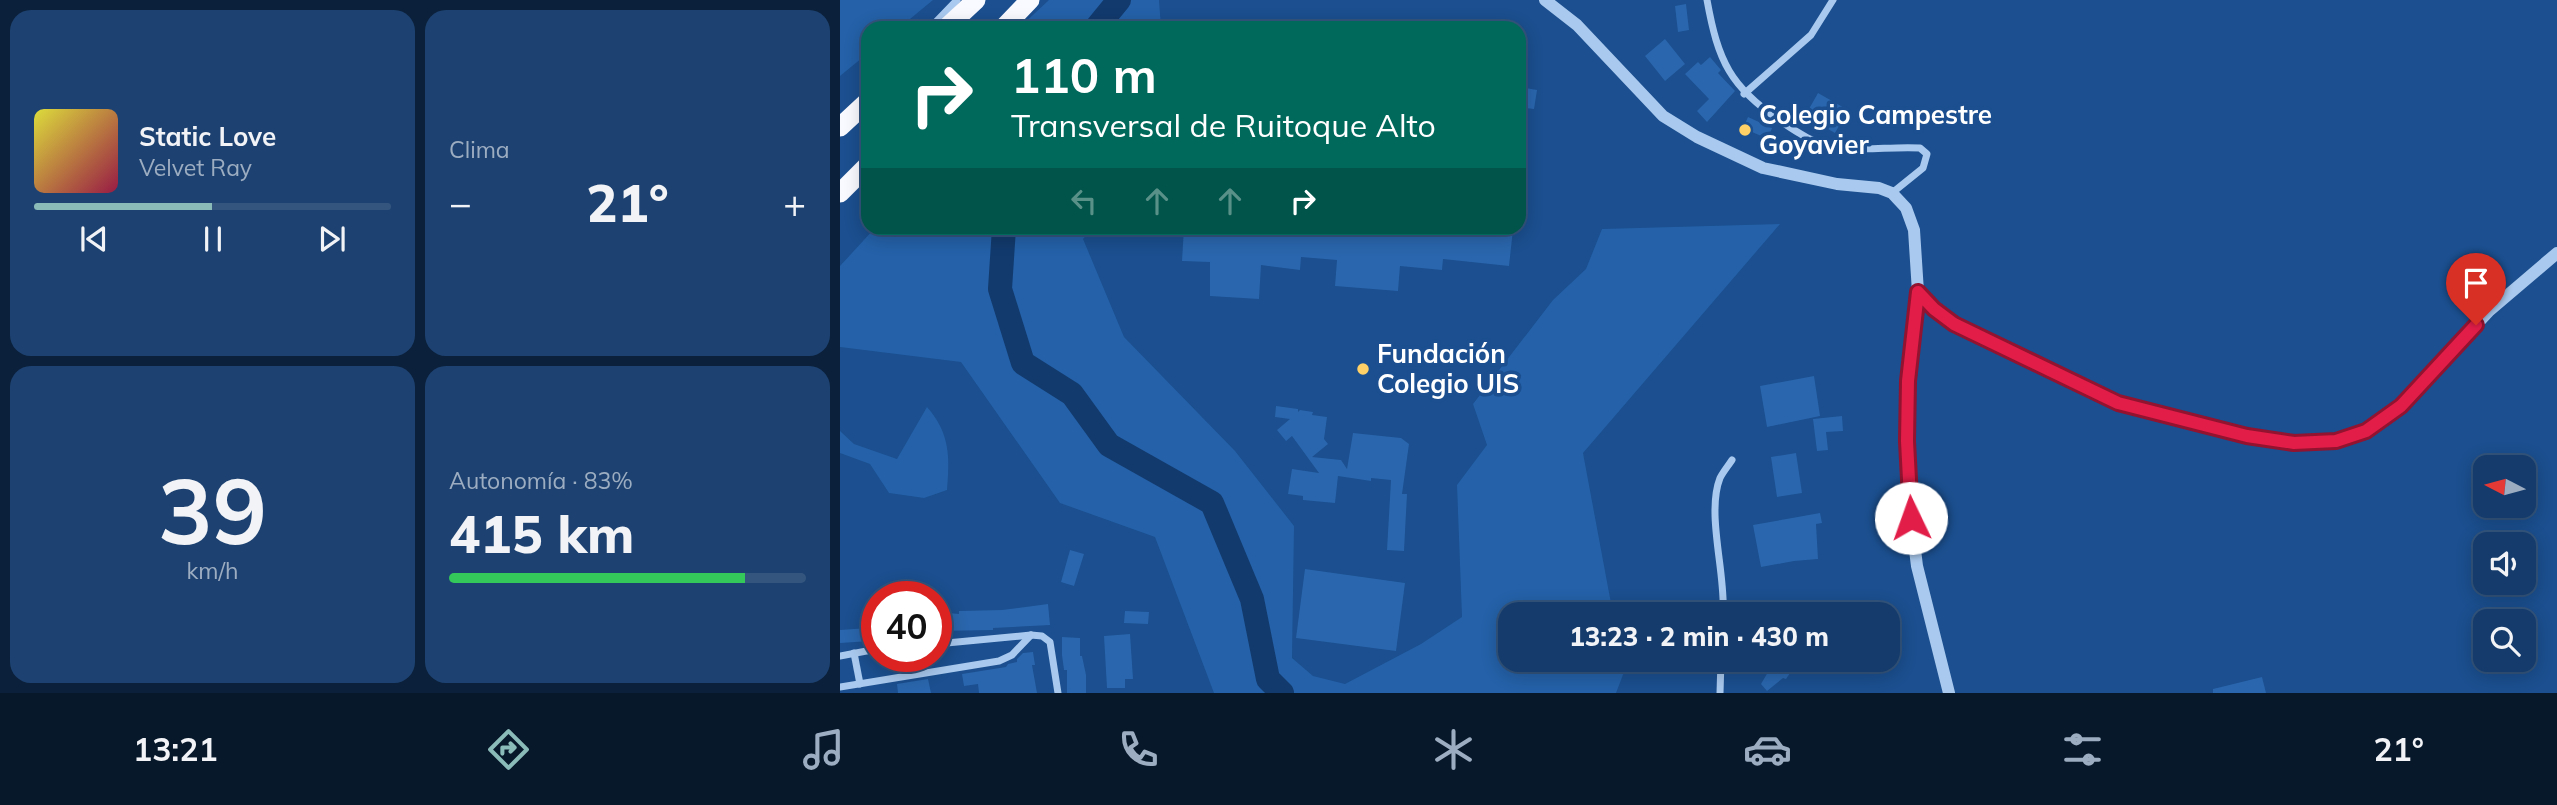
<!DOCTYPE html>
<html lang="es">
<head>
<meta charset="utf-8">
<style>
	:root { --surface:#143b6b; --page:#1d4271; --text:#f1f3f6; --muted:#9dadc1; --line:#33557e; --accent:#8bbbb9 }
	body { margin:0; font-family:Mulish,sans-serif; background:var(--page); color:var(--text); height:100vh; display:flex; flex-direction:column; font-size:26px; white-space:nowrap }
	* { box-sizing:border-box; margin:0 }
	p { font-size:23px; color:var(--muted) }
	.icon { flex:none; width:38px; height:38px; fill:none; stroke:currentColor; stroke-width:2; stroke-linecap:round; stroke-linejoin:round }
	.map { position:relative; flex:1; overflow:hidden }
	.details { display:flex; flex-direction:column; gap:10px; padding:10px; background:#0b203b; width:840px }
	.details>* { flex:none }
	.guide { position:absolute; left:21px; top:21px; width:665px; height:214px; border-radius:21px; box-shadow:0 4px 18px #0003,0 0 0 2px var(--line); background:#00695c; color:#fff; overflow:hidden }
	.needle { width:46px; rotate:276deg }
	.controls { position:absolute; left:1633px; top:455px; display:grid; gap:14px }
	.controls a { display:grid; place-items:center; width:63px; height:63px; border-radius:14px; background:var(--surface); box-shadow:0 4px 18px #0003,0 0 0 2px var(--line); font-size:35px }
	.speed { position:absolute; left:21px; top:581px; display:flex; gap:14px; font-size:35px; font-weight:700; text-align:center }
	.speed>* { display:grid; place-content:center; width:91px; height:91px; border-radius:50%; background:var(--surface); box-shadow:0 4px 18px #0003,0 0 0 2px var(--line); line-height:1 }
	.speed .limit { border:10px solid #d22; background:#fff; color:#111 }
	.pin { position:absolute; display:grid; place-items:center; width:60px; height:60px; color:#fff; margin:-72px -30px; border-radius:50% 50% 50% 0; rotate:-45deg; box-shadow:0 0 7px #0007 }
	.pin .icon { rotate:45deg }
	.me { position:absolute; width:77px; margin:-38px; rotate:357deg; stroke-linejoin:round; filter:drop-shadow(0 0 5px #0008) }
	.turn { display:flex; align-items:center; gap:24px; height:147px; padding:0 35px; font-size:32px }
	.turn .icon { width:91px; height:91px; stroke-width:2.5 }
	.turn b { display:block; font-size:49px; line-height:60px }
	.lanes { display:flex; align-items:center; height:66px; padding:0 35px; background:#0003; justify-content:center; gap:35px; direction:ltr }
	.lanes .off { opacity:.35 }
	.big { font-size:52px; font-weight:800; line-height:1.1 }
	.details .card { flex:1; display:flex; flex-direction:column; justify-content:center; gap:10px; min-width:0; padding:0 24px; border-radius:21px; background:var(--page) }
	.details .dial { align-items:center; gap:0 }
	.dial b { font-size:91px; line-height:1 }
	.song { display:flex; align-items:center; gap:21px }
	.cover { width:84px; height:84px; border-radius:10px; background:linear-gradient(135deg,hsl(60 70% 55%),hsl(340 70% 35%)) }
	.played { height:7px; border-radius:4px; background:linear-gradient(90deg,var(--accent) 50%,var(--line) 50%) }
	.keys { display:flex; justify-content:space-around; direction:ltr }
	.heat { display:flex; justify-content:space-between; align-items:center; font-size:38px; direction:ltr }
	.charge { height:10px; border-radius:5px; background:linear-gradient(90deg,#34c759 83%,var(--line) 0) }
	.details .tiles { flex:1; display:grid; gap:10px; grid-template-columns:repeat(2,1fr) }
	.trip { position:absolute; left:658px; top:602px; width:402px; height:70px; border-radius:21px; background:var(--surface); box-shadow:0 4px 18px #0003,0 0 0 2px var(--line); font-weight:800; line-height:70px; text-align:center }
	.dock { display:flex; height:112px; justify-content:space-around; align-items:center; background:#08182b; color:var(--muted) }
	.dock .icon { width:49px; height:49px }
	.dock .selected { color:var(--accent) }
	.dock b { font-size:32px; color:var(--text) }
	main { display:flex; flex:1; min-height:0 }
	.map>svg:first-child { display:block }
	.green { fill:#2461a8 }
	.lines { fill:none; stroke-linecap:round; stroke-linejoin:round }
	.river { stroke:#123a6d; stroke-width:24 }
	.building { fill:#2a66ad }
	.minor { stroke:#a9c9ee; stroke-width:7 }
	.tertiary { stroke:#a9c9ee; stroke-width:12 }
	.trunk { stroke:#f8faff; stroke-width:19 }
	.route-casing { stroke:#92132f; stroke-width:18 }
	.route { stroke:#e11d48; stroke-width:12 }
	.poi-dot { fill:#ffd166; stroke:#1b4f8f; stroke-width:2.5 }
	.labels { text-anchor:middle; stroke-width:7; stroke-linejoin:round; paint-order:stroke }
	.poi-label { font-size:26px; font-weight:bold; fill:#fff; stroke:#1b4f8f; text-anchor:start }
</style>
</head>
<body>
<main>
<section class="details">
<div class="tiles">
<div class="card">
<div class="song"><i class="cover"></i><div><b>Static Love</b><p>Velvet Ray</p></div></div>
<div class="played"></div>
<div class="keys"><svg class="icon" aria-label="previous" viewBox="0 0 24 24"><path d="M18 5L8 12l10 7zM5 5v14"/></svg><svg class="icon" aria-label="pause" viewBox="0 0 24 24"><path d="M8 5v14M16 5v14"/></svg><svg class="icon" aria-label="next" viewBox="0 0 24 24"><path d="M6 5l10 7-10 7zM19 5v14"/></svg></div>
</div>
<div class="card"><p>Clima</p>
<div class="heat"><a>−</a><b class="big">21°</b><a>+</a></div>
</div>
<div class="card dial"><b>39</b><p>km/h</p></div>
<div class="card"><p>Autonomía · 83%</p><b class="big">415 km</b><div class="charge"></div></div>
</div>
</section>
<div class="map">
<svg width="1717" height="693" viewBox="0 0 1717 693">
	<rect width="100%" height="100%" fill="#1b4f8f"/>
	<g class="green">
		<polygon points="0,0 93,0 59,28 28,28 28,53 0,76"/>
		<polygon points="209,0 319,0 321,28 179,28"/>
		<polygon points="940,224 743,453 773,614 670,614 670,660 782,660 784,672 776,693 374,693 315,537 220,503 121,362 0,347 0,266 35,228 253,228 243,239 284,337 395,451 454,526 452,658 473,676 505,684 581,644 622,617 617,485 647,445 633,404 713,300 746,269 762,229"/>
		<path d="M87 407C110 433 110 457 107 490L84 498 49 493 30 464 0 453V431L14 444 57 459Z"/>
	</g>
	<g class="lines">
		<g class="river">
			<polyline points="256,28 279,0"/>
			<polyline points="164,228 160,289 183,363 232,394 269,445 372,503 412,599 428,679 442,693"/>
		</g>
	</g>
	<g class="building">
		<polygon points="846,4 849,30 838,32 835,6"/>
		<polygon points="825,39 845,64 825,81 805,56"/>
		<polygon points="870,57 881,70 878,73 895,91 867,122 857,111 869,99 845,74 858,62 861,65"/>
		<polygon points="679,87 697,90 694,109 679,107"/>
		<polygon points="978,93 1008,110 995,133 965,116"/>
		<polygon points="908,117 932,128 928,139 903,128"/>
		<polygon points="344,228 661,228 673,229 669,266 603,259 602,270 560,266 558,291 495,286 497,260 461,257 460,270 421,265 419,299 370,296 370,262 342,261"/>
		<polygon points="974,376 980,416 927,427 920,386"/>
		<polygon points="436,406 458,409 458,412 460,410 473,412 472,415 487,417 484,439 488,444 472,457 501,460 507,469 513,433 561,438 569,444 562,494 567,494 564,551 547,550 551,480 531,478 531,481 498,476 495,503 463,500 463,496 448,494 452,469 479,473 452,436 446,441 437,430 450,419 435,417"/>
		<polygon points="1002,416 1003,431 986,432 988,450 977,451 973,419"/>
		<polygon points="956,453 962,493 937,497 931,457"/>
		<polygon points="980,513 982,523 976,524 978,559 954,561 921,567 913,525"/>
		<polygon points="230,550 244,554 234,586 221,582"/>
		<polygon points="465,569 565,583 556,651 456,638"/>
		<polygon points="208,604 210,625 153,628 153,630 96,631 97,612 119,614 119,611 162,610"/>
		<polygon points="285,611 309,612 308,624 284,623"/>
		<polygon points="29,628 30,641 0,643 0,630"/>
		<polygon points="290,634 293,679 285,679 285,688 267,688 264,636"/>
		<polygon points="222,637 240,638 240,656 242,656 246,675 246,693 227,693 227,670 224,670 222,655"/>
		<polygon points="193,652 195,665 192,665 197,693 139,693 138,684 124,686 122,674 166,667 168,664 177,662 177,659 183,653"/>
		<polygon points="895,660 931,660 932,664 897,672"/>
		<polygon points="935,660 952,670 946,679 943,678 927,691 921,684"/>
		<polygon points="1422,677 1426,693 1373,693 1373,689"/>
		<polygon points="88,679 91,693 58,693 57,684"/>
	</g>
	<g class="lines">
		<g class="minor">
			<path d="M867 0C878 61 890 87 942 122 958 133 975 144 995 147 1022 152 1052 146 1080 148L1087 154 1083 168 1052 193"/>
			<polyline points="90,28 117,0"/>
			<polyline points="904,94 971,35 993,0"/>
			<path d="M883 614C886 574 866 514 880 478 883 472 888 466 892 460"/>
			<polyline points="96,644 191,635 202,636 210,642 218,693"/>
			<polyline points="14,653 20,684"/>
			<polyline points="0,656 37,649"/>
			<polyline points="0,687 159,661 172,655 191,635"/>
			<polyline points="880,693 881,660"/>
		</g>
		<g class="tertiary">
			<polyline points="705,0 737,25 823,116 857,137 923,168 997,184 1039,188 1052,193 1066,208 1074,230 1078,292 1068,381 1067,441 1071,518 1077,566 1109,693"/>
			<polyline points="1078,292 1094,309 1114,324 1278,403 1306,412 1407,436 1454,443 1496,441 1526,431 1561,406 1649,311 1717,253"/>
		</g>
		<g class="trunk">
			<polyline points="106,28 136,0"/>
			<polyline points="163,28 190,0"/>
			<polyline points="0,127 28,101"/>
			<polyline points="0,193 28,165"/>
		</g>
	</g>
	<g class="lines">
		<g class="route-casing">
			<polyline id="route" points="1071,518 1067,441 1068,381 1078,292 1094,309 1114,324 1278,403 1407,436 1454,443 1496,441 1526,431 1561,406 1636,325"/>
		</g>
		<use href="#route" class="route"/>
	</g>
	<g class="poi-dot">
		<circle cx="905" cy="130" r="7"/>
		<circle cx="523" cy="369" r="7"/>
	</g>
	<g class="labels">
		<g class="poi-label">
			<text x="919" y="124">Colegio Campestre<tspan x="919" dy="30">Goyavier</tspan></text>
			<text x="537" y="363">Fundación<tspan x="537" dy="30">Colegio UIS</tspan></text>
		</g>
	</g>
</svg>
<div class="controls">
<a><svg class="needle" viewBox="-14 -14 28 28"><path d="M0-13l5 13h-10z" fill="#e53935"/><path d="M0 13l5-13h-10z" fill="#9dadc1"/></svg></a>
<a><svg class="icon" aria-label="sound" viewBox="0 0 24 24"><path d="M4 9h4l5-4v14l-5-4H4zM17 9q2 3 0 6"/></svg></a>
<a><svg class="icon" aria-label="search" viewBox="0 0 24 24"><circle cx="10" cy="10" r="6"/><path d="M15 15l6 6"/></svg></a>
</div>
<div class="speed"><div class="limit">40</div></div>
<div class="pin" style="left:1636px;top:325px;background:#d93025"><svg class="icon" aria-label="arrive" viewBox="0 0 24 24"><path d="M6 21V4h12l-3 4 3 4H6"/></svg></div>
<svg class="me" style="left:1071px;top:518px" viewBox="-20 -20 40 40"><circle r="19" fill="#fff"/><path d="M0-13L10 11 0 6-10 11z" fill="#e11d48"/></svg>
<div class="trip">13:23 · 2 min · 430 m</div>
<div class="guide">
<div class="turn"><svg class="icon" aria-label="right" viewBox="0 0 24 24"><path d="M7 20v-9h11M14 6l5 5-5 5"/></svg><div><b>110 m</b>Transversal de Ruitoque Alto</div></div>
<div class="lanes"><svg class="icon off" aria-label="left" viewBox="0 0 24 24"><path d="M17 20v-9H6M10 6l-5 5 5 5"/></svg><svg class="icon off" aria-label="ahead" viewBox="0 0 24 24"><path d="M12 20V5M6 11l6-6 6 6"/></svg><svg class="icon off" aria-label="ahead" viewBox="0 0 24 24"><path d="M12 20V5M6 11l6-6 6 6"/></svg><svg class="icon" aria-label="right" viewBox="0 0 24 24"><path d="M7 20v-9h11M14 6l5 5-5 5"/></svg></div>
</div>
</div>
</main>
<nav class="dock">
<b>13:21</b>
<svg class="icon selected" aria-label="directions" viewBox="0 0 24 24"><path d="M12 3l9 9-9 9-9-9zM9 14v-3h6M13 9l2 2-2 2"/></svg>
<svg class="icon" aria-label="music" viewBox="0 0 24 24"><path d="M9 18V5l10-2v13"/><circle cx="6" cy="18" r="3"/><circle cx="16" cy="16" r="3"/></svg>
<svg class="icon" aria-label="phone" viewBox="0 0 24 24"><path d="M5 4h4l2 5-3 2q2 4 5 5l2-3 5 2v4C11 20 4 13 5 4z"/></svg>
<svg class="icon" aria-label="climate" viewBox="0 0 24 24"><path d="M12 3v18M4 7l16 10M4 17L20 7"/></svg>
<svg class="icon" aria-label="car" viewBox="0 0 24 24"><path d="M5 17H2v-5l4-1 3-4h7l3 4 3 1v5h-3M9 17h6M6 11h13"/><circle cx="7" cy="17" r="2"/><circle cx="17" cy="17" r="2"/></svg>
<svg class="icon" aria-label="filters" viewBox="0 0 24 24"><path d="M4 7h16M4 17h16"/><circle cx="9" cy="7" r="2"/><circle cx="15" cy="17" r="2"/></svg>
<b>21°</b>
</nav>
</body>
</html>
